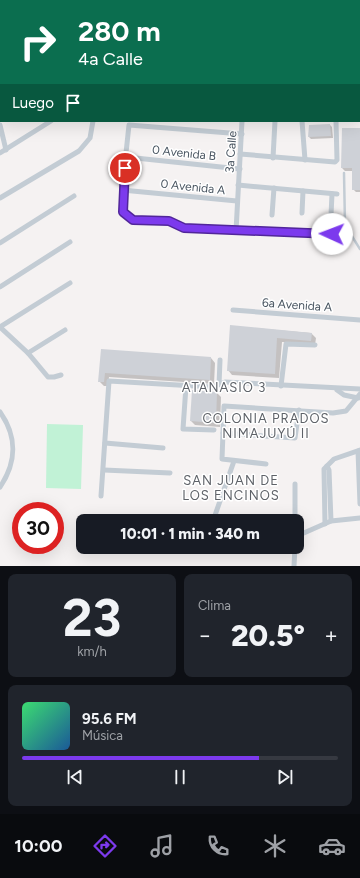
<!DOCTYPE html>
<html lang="es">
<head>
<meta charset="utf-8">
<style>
	:root { --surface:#171b24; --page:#20242c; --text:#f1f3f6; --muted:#9ea1a6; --line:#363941; --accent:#7c3aed }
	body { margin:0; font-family:Figtree,sans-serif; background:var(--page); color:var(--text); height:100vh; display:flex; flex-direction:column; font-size:15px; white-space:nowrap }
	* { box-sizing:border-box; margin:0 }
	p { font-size:13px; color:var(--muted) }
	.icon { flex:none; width:22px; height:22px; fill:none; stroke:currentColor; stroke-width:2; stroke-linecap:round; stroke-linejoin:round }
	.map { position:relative; height:566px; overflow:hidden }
	.side { display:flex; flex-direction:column; gap:8px; padding:8px; background:#0d0f14; flex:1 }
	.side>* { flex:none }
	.hud { position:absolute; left:0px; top:0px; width:360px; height:122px; box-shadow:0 4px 16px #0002; background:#0b6e4f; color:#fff; overflow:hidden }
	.speed { position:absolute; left:12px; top:502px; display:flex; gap:8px; font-size:20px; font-weight:700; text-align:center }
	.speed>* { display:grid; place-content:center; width:52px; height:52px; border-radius:50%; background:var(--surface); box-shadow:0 4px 16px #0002; line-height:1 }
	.speed .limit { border:6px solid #d22; background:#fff; color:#111 }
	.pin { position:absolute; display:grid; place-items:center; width:34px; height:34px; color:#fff; margin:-17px; border:2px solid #fff; border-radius:50%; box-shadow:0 1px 4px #0007 }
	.me { position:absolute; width:44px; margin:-22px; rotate:272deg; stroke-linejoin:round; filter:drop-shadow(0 0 3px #0008) }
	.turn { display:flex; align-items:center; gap:14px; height:84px; padding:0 12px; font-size:18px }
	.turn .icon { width:52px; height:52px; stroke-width:2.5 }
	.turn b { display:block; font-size:28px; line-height:34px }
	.then { display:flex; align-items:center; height:38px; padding:0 12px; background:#0003; gap:8px; font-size:15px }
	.big { font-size:30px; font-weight:800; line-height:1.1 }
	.side .widget { flex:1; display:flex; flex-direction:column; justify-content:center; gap:6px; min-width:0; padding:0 14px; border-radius:8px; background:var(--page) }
	.side .dial { align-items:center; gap:0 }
	.dial b { font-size:52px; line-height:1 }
	.song { display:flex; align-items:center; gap:12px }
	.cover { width:48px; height:48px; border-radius:6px; background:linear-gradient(135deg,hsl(140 70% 55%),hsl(210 70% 35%)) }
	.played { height:4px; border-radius:2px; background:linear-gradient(90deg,var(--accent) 75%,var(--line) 75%) }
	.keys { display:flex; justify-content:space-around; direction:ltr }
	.heat { display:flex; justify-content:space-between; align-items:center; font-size:22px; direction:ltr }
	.side .tiles { flex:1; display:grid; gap:8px; grid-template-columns:1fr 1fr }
	.widget:last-child { grid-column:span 2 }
	.trip { position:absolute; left:76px; top:514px; width:228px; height:40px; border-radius:8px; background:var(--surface); box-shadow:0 4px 16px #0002; font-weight:800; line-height:40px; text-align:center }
	.tab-bar { display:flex; height:64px; justify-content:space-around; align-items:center; background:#090b0e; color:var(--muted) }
	.tab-bar .icon { width:28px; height:28px }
	.tab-bar .active { color:var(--accent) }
	.tab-bar b { font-size:18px; color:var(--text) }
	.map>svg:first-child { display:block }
	.green { fill:#c1f2d6 }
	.shadow { fill:#0003 }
	.building { fill:#ced1d7 }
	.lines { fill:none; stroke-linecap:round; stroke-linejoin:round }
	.lane { stroke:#c3ccd4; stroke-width:2.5 }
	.street { stroke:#c3ccd4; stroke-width:5 }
	.route-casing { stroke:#51269a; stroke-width:10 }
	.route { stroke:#7c3aed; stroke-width:7 }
	.labels { text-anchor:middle; stroke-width:3; stroke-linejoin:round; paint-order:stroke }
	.street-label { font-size:12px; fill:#495561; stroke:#fff }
	.neighbourhood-label { font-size:13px; letter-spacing:1px; fill:#5e6268; stroke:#fff }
</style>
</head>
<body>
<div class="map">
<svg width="360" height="566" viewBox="0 0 360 566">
	<rect width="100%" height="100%" fill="#f5f2f2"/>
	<polygon class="green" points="47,424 83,425 81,489 46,488"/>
	<g class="shadow">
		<rect x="359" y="57" width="1" height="49"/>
		<polygon points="330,125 332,127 333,138 311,139 309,137 310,126"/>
		<polygon points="360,129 360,192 356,192 353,189 353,171 345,171 342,168"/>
		<polygon points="231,326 311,333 316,338 315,345 282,342 279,378 232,375 228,370"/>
		<polygon points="102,350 211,358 215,363 214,384 109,377 108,386 104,386 99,381"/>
		<polygon points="217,393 221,397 220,427 195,425 191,421"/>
	</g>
	<g class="building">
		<polygon points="330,124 331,136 308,137 309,125"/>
		<polygon points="342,128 360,128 360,190 352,190 352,168 341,168"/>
		<polygon points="230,325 312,333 311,341 277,338 275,374 227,371"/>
		<polygon points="101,349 211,357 210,380 105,373 104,382 98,382"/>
		<polygon points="192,390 217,392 216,423 190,421"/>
	</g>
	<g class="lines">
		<polyline class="lane" points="344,173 345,225 360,249"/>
		<g class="street">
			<polyline points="18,0 18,1"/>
			<polyline points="39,1 40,0"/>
			<polyline points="113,1 113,0"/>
			<polyline points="168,1 168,0"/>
			<polyline points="199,1 199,0"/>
			<polyline points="250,1 250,0"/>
			<polyline points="335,1 335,0"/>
			<polyline points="0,25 1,24"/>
			<polyline points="0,69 1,68"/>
			<polyline points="0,112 1,111"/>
			<polyline points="302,121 305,160"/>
			<polyline points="0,125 6,150"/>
			<polyline points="242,134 129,125 122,190 124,213 133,220 169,221 184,228 332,234"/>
			<polyline points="0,153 51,121"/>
			<polyline points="240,154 335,162 337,160 336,121"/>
			<polyline points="126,157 240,169"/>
			<polyline points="273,158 275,121"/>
			<polyline points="238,185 337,194"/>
			<polyline points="122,190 237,201"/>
			<polyline points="0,198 79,151 90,138 93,121"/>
			<polyline points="302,213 303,191"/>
			<polyline points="272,215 274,188"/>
			<polyline points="331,215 332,194"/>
			<polyline points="236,231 242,121"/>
			<polyline points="0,243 74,196"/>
			<polyline points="0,287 70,242"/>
			<polyline points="233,310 360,320"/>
			<polyline points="0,327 28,353 48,377 54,377 61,375"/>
			<polyline points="0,327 70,283"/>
			<polyline points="28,353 65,330"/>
			<polyline points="219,385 220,360"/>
			<polyline points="186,386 183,429 214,430"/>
			<polyline points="281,386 286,344 315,345"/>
			<polyline points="337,390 344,395 358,398"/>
			<path d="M0 412C17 436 17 462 0 487"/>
			<polyline points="223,433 295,438 299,410"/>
			<polyline points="105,443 163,448"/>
			<polyline points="358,451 360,504"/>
			<polyline points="266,464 222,459 224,406 333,413 346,411 360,394"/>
			<polyline points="327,466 329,470 331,521"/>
			<polyline points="104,470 170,473"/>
			<polyline points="101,496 109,381 212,387 225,382 360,389"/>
			<polyline points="213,521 234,461"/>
			<polyline points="295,521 295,484"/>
			<polyline points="325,524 324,469 334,459 360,450"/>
			<polyline points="297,536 331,521 360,518"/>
			<polyline points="294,566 295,547"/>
		</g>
	</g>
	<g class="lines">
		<g class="route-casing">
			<polyline id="route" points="125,168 123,212 133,220 169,221 184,228 332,234"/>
		</g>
		<use href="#route" class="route"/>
	</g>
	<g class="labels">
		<g class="street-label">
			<text transform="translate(231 152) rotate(-86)" y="4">3a Calle</text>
			<text transform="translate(184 153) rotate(6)" y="4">0 Avenida B</text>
			<text transform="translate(193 187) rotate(6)" y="4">0 Avenida A</text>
			<text transform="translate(297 305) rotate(4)" y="4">6a Avenida A</text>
		</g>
		<g class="neighbourhood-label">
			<text x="224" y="392">ATANASIO 3</text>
			<text x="266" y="423">COLONIA PRADOS<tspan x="266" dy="15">NIMAJUYÚ II</tspan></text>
			<text x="231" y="485">SAN JUAN DE<tspan x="231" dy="15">LOS ENCINOS</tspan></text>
		</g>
	</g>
</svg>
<div class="speed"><div class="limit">30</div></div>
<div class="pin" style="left:125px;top:168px;background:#d93025"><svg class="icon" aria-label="arrive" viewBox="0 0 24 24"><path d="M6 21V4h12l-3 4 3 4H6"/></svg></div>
<svg class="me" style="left:332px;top:234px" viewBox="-20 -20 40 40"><circle r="19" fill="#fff"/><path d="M0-13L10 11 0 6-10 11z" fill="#7c3aed"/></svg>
<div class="trip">10:01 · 1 min · 340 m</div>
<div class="hud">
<div class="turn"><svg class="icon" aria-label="right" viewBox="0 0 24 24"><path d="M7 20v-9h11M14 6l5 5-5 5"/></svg><div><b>280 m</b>4a Calle</div></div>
<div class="then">Luego<svg class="icon" aria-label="arrive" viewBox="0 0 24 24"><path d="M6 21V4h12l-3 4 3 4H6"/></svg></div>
</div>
</div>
<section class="side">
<div class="tiles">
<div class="widget dial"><b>23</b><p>km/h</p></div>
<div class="widget"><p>Clima</p>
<div class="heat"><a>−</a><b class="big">20.5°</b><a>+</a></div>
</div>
<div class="widget">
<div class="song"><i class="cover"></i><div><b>95.6 FM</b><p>Música</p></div></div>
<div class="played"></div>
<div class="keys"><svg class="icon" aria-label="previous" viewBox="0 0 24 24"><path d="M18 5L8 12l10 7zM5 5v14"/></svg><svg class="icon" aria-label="pause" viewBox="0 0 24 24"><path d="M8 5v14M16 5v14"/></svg><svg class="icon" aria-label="next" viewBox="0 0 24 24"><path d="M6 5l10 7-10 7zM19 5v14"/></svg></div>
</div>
</div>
</section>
<nav class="tab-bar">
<b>10:00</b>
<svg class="icon active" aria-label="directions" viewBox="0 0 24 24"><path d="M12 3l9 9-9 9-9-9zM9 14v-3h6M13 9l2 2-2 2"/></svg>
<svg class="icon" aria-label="music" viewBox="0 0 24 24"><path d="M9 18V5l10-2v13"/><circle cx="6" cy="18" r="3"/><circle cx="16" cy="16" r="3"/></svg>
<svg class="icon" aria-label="phone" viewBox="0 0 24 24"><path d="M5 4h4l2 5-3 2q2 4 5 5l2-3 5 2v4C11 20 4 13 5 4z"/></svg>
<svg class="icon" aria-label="climate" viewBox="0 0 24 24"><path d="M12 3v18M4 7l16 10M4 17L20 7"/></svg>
<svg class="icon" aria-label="car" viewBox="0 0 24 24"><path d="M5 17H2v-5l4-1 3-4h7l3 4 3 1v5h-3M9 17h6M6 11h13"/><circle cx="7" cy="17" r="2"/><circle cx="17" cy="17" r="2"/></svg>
</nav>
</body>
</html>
